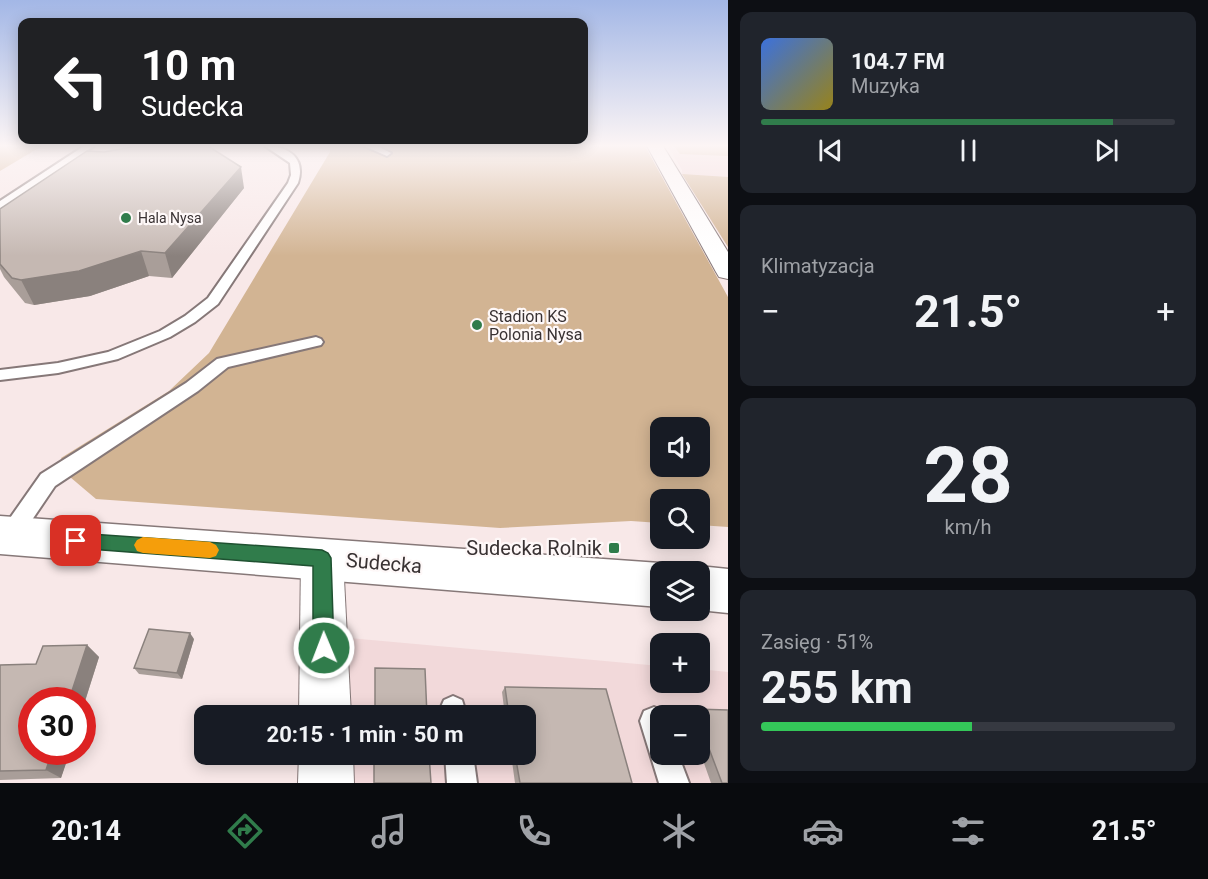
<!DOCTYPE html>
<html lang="pl">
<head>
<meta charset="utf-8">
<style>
	:root { --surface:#171b24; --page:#20242c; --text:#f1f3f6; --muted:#9ea1a6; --line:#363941; --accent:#307c4b }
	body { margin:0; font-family:Roboto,sans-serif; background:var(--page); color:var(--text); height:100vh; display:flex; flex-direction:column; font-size:22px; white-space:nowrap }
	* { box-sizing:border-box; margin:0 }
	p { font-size:20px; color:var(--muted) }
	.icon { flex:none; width:33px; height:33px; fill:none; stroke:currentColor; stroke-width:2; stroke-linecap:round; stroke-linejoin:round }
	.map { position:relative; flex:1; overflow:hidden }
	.details { display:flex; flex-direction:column; gap:12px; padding:12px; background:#0d0f14; width:480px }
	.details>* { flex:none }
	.top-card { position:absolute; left:18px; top:18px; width:570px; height:126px; border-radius:12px; box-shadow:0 3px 15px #0003; background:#202124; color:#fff; overflow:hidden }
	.controls { position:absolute; left:650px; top:417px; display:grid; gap:12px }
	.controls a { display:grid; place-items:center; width:60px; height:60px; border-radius:12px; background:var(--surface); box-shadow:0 3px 15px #0003; font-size:30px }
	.speed { position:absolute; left:18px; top:687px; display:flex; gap:12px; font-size:30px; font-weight:700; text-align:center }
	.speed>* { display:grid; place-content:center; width:78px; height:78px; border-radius:50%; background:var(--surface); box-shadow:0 3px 15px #0003; line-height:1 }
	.speed .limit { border:9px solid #d22; background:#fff; color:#111 }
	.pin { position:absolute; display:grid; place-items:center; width:51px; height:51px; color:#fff; margin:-26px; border-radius:12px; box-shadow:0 3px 9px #0006 }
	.me { position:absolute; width:66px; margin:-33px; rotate:359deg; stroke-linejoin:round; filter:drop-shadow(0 0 4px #0008) }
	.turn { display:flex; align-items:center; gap:21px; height:126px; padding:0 24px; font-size:27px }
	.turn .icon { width:78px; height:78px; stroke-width:2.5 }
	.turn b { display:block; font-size:42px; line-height:51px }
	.big { font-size:45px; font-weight:700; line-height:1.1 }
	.details .tile { flex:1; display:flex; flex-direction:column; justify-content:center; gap:9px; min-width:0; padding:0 21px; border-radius:12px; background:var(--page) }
	.details .dial { align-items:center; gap:0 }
	.dial b { font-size:78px; line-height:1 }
	.song { display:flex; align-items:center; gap:18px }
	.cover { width:72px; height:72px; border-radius:9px; background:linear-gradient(135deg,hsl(220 70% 55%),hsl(50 70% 35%)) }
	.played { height:6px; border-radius:3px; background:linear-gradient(90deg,var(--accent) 85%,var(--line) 85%) }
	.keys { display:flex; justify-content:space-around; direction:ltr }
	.heat { display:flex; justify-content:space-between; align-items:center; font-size:33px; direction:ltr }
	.charge { height:9px; border-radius:4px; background:linear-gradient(90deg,#34c759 51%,var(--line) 0) }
	.trip { position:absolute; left:194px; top:705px; width:342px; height:60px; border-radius:12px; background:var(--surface); box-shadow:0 3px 15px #0003; font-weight:700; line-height:60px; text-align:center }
	.tab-bar { display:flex; height:96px; justify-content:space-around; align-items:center; background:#090b0e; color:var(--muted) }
	.tab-bar .icon { width:42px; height:42px }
	.tab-bar .on { color:var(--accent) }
	.tab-bar b { font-size:27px; color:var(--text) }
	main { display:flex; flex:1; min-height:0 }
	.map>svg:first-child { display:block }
	.built { fill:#f2d9da; fill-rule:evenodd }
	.green { fill:#d2b493; fill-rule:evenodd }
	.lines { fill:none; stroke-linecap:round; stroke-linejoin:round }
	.lane-casing { stroke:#867878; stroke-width:4 }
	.street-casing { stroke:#867878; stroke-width:2 }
	.secondary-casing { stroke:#867878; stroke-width:3 }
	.lane { fill:#fff; fill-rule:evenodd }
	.street { fill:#fff; fill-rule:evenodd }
	.secondary { fill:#fff; fill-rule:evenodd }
	.wall { fill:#a99e99 }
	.shaded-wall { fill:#8a817d }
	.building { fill:#c5b8b2; stroke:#8a817d; stroke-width:1.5 }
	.route { fill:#307c4b; stroke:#1f5131; stroke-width:1.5 }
	.slow { fill:#f59e0b }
	.poi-dot { fill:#307c4b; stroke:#fef8f8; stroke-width:2 }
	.labels { text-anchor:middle; stroke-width:4.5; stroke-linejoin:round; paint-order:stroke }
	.far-poi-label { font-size:14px; fill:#393233; stroke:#fef8f8; text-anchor:start }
	.poi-label { font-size:16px; fill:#393233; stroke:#fef8f8; text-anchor:start }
	.near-poi-label { font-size:20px; fill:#393233; stroke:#fef8f8; text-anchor:end }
	.near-street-label { font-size:20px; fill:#393233; stroke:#fef8f8 }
</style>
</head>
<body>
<main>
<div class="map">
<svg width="728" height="783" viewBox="0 0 728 783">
	<rect width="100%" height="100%" fill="#f8e8e8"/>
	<g class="built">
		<polygon points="668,146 728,146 728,247 682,174 682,170"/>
		<path d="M338 637 660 666V682H699V669L728 672V783H344L343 755 525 754V716L341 715ZM660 716H699V754H660Z"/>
	</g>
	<g class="green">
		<polygon points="0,146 42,146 0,171"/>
		<path d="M321 146H645L728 297V527L699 525V500H660V523L631 521 500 528 96 499 70 477 61 458 169 391 209 353 330 152V150L319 149ZM660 428H699V466H660Z"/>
		<polygon points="674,146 728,146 728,156 680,154"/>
		<polygon points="682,174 728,177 728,247"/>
	</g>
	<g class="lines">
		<g class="lane-casing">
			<g id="lane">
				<polygon points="84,146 94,146 0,209 0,201"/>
				<path d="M265 146C289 146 306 158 298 183L218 304 195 322 170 337 118 359 58 373 0 380V370L58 363 108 352 160 331 185 316 208 298 288 183 291 175 290 163Z"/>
				<polygon points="364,146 377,146 391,153 387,156"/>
				<polygon points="316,337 321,339 323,342 321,345 228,367 198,391 55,486 17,542 10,544 3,542 0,534 3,528 41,474 186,383 217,359"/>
				<polygon points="453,696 462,700 467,716 440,716 440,709 444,700"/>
				<polygon points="654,707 664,711 665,716 660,716 660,754 678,754 689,783 659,783 640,721 644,711"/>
				<polygon points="445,754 473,754 477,783 447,783"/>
			</g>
		</g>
		<g class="street-casing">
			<g id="street">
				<polygon points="647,146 663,146 728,252 728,279 719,277 716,272"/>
				<polygon points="322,540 337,545 343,559 351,716 299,716 301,559 307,545"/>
				<polygon points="299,754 353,754 354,783 298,783"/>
			</g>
		</g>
		<g class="secondary-casing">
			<g id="secondary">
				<polygon points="0,516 660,563 677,572 660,572 660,607 0,554"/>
				<polygon points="699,566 728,569 728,613 699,610 699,572 685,572"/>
			</g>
		</g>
		<use href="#lane" class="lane"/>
		<use href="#street" class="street"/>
		<use href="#secondary" class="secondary"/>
	</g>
	<g class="wall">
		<polygon points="244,188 172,278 149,276 90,296 34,305 25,303 4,277 0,269 0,209"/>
		<polygon points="194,639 182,679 139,674 134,668"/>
		<polygon points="87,645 99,657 61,778 0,780 0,665 36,664"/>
		<polygon points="505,687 632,783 515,783 511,754 525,754 525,716 505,716 502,692"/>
		<polygon points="694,709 728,710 728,783 711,783 699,749 699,716 687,716 686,714"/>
	</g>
	<g class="shaded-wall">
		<polygon points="241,167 244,188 172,278 165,253"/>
		<polygon points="141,251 149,276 90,296 34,305 21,280"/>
		<polygon points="190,633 194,639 182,679 177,673"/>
		<polygon points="87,645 99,657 82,710 82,700 69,700"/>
		<polygon points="52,752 70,752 61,778 46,770"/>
	</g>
	<g class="building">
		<polygon points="138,146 208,146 241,167 165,253 141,251 79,271 21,280 12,278 0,264 0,209 87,151 104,152"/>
		<polygon points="149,629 190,633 177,673 134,668"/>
		<polygon points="87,645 69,700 32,700 32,752 52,752 46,770 0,771 0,665 36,664 43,646"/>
		<polygon points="375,668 425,669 427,716 375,716"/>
		<polygon points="505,687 606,689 632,783 520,783 515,754 525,754 525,716 509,716"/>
		<polygon points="694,709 728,710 728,783 722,783 699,722 699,716 697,716"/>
		<polygon points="374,754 429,754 431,783 374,783"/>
	</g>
	<linearGradient id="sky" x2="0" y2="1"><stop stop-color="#a3b7e6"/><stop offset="0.57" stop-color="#fcf5f5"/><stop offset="1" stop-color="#fcf5f5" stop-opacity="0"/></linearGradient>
	<rect width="728" height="256" fill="url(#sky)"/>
	<polygon class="route" points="76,533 322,550 328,553 331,558 334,648 331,655 324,658 316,655 313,648 313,566 76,548 70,546 67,541 70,535"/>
	<polygon class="slow" points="143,537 210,542 216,545 219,550 216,556 210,558 143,553 137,551 134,545 137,540"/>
	<g class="poi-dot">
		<circle cx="126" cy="218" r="6"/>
		<circle cx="477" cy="325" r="6"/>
		<rect x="608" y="542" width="12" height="12" rx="3"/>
	</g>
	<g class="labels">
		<g class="far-poi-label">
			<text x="138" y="223">Hala Nysa</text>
		</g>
		<g class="poi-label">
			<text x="489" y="322">Stadion KS<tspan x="489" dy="18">Polonia Nysa</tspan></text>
		</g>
		<g class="near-poi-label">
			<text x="602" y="555">Sudecka Rolnik</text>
		</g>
		<g class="near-street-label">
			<text transform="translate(384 563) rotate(5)" y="7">Sudecka</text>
		</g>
	</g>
</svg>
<div class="controls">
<a><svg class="icon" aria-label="sound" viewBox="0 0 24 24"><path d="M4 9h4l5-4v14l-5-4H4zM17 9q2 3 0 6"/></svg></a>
<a><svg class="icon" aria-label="search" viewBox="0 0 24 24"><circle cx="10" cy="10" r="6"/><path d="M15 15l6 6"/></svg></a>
<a><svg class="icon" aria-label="layers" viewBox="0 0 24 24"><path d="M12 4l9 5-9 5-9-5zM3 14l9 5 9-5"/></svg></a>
<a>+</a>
<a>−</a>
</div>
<div class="speed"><div class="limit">30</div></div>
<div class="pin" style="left:76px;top:541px;background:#d93025"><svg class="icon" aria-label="arrive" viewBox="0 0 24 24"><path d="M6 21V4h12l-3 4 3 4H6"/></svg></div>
<svg class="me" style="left:324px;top:648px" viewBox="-20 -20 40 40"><circle r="17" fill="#307c4b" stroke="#fff" stroke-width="3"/><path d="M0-11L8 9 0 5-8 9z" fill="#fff"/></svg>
<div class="trip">20:15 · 1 min · 50 m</div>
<div class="top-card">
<div class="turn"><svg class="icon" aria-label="left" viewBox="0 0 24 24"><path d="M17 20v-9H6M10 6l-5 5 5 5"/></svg><div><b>10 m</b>Sudecka</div></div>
</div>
</div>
<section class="details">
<div class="tile">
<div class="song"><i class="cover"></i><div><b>104.7 FM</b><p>Muzyka</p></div></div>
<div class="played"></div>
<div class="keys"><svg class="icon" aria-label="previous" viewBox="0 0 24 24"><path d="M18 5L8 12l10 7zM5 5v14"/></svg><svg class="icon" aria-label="pause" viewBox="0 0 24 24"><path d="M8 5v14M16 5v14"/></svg><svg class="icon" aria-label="next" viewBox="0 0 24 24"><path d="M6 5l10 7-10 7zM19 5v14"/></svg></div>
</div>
<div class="tile"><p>Klimatyzacja</p>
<div class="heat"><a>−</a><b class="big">21.5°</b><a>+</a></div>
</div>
<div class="tile dial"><b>28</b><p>km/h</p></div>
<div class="tile"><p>Zasięg · 51%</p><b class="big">255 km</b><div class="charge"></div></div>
</section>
</main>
<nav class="tab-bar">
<b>20:14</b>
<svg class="icon on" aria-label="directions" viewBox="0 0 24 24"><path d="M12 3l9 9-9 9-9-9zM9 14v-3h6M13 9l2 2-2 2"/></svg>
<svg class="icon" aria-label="music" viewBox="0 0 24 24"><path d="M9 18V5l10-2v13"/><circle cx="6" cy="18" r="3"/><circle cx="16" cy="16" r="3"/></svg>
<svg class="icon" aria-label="phone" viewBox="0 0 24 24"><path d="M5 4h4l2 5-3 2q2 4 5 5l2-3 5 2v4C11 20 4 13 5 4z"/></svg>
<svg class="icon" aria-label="climate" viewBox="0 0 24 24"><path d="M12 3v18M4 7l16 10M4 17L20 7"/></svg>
<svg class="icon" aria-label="car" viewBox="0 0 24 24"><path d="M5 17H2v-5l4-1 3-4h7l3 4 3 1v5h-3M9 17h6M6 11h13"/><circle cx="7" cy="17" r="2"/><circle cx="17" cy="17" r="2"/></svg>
<svg class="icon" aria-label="filters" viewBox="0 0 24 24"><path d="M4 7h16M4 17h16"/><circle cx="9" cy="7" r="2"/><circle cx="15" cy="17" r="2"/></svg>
<b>21.5°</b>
</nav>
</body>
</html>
